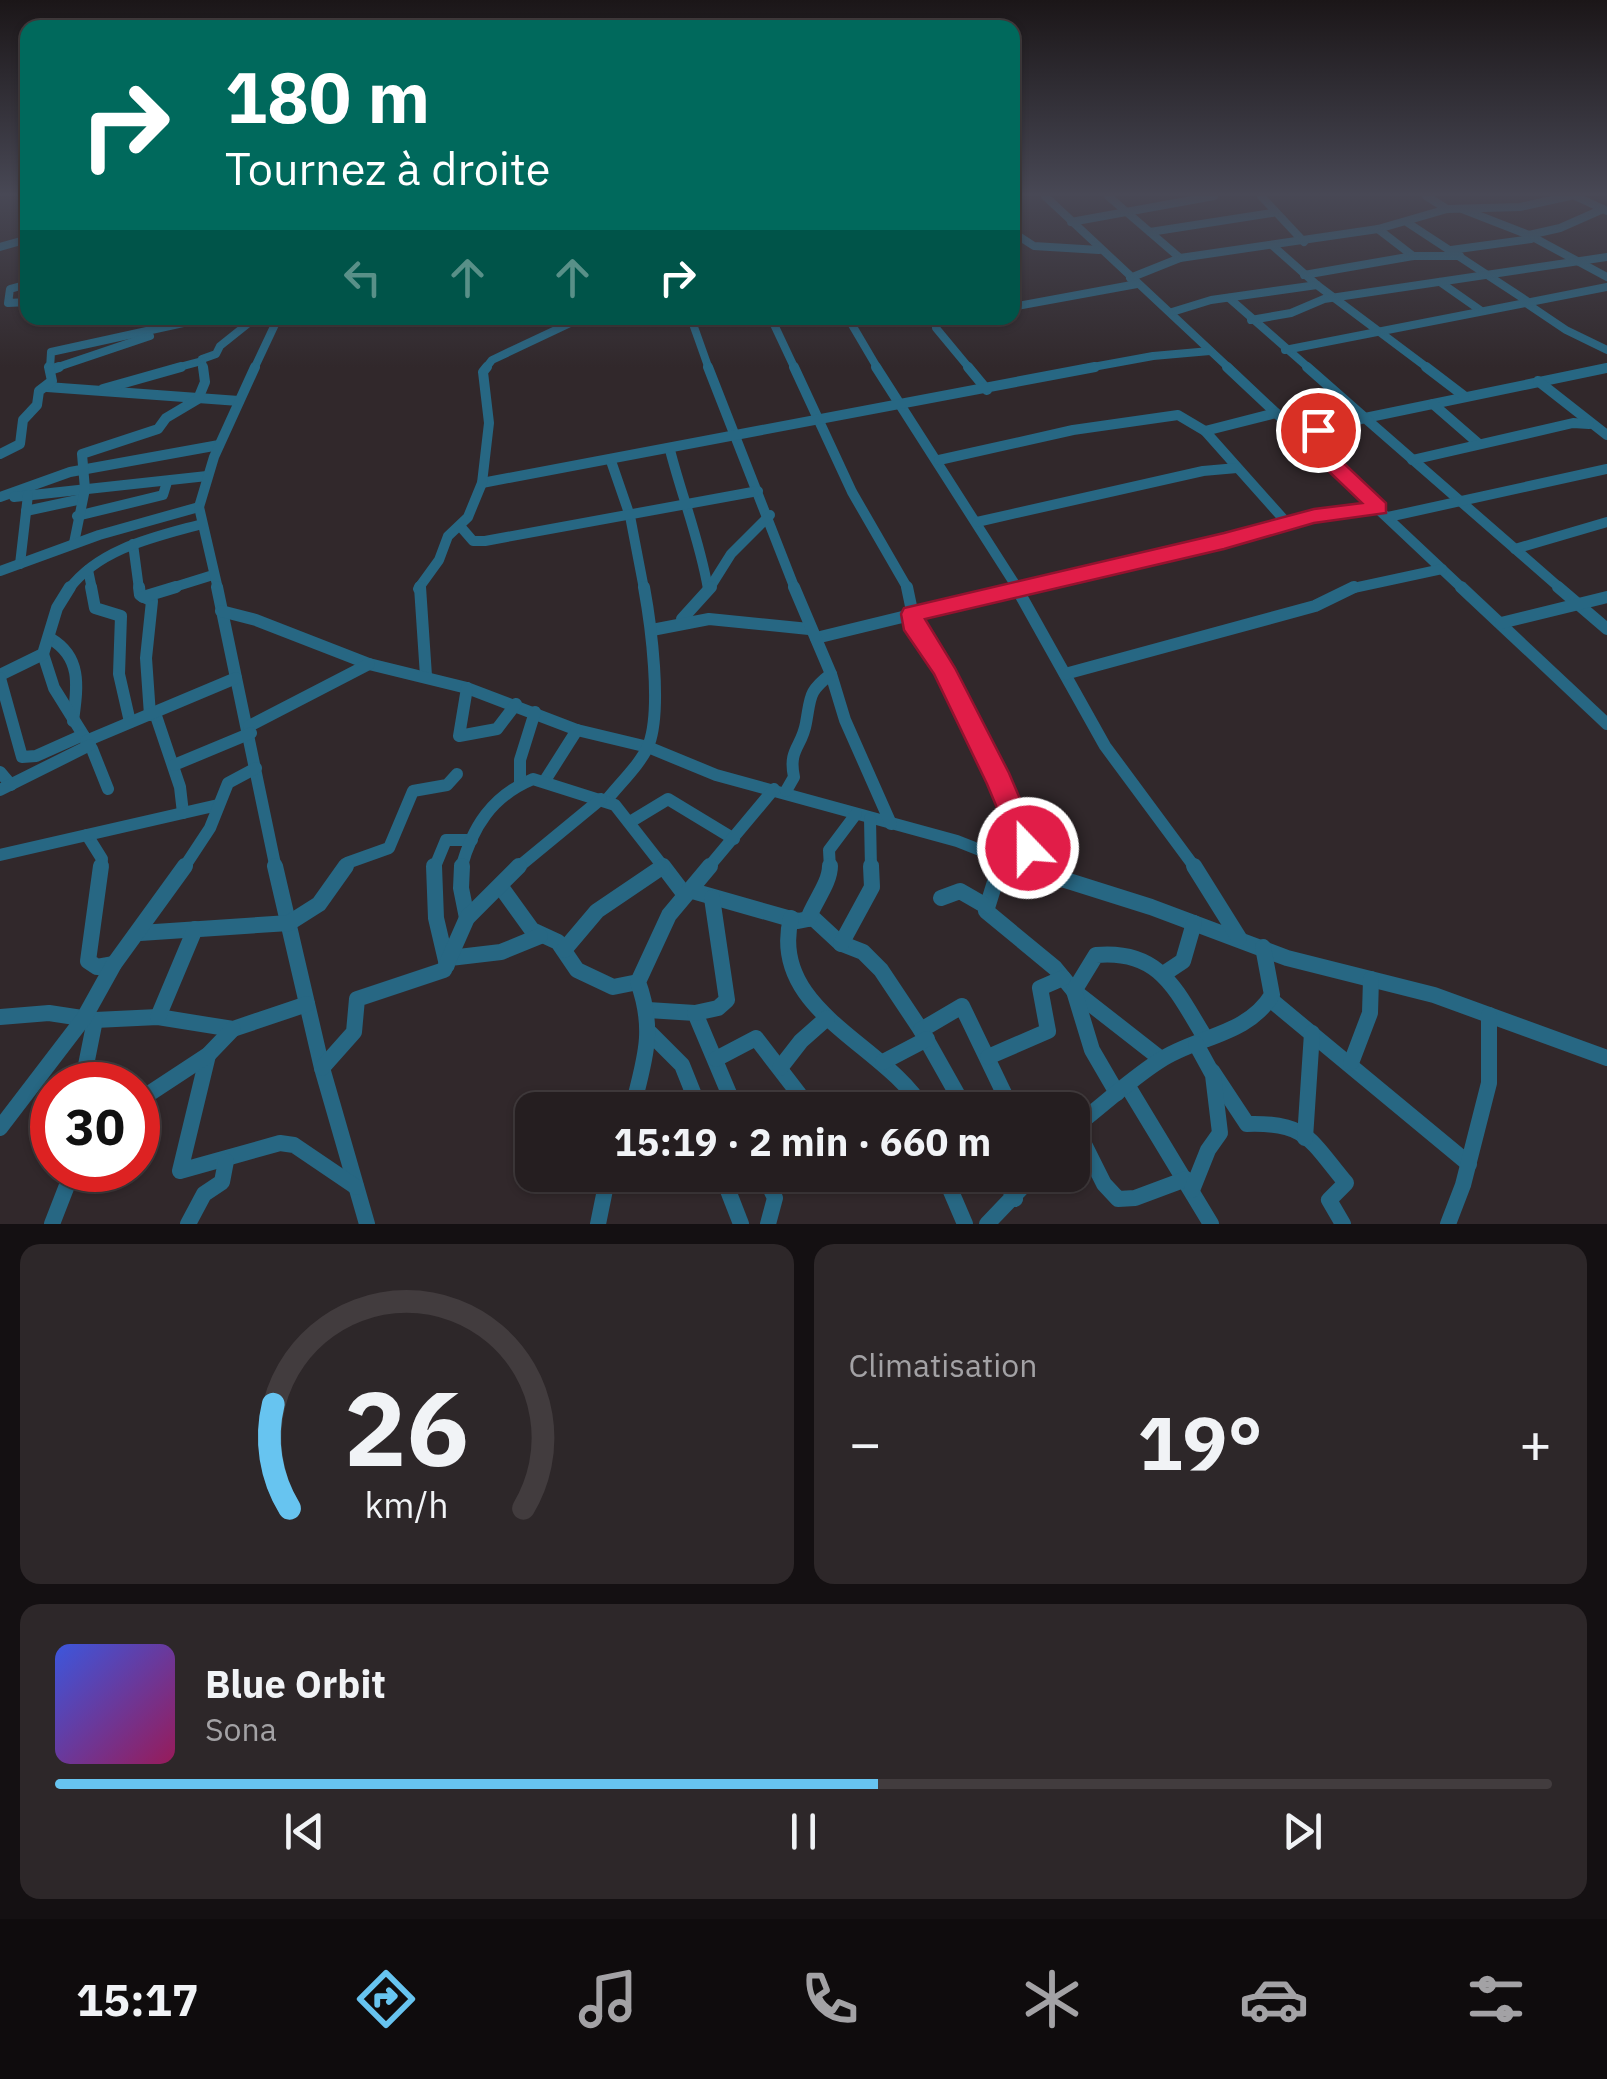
<!DOCTYPE html>
<html lang="fr">
<head>
<meta charset="utf-8">
<style>
	:root { --surface:#251e20; --page:#2d2729; --text:#f1f3f6; --muted:#a3a2a5; --line:#423c3e; --accent:#67c4f0 }
	body { margin:0; font-family:"IBM Plex Sans",sans-serif; background:var(--page); color:var(--text); height:100vh; display:flex; flex-direction:column; font-size:38px; white-space:nowrap }
	* { box-sizing:border-box; margin:0 }
	p { font-size:32px; color:var(--muted) }
	.icon { flex:none; width:55px; height:55px; fill:none; stroke:currentColor; stroke-width:2; stroke-linecap:round; stroke-linejoin:round }
	.map { position:relative; height:1224px; overflow:hidden }
	.sheet { display:flex; flex-direction:column; gap:20px; padding:20px; background:#141012; flex:1 }
	.sheet>* { flex:none }
	.hud { position:absolute; left:20px; top:20px; width:1000px; height:305px; border-radius:20px; box-shadow:0 2px 8px #0004,0 0 0 2px var(--line); background:#00695c; color:#fff; overflow:hidden }
	.speed { position:absolute; left:30px; top:1062px; display:flex; gap:20px; font-size:50px; font-weight:700; text-align:center }
	.speed>* { display:grid; place-content:center; width:130px; height:130px; border-radius:50%; background:var(--surface); box-shadow:0 2px 8px #0004,0 0 0 2px var(--line); line-height:1 }
	.speed .limit { border:15px solid #d22; background:#fff; color:#111 }
	.pin { position:absolute; display:grid; place-items:center; width:85px; height:85px; color:#fff; margin:-42px; border:5px solid #fff; border-radius:50%; box-shadow:0 2px 10px #0007 }
	.me { position:absolute; width:110px; margin:-55px; rotate:338deg; stroke-linejoin:round; filter:drop-shadow(0 0 8px #0008) }
	.turn { display:flex; align-items:center; gap:35px; height:210px; padding:0 40px; font-size:45px }
	.turn .icon { width:130px; height:130px; stroke-width:2.5 }
	.turn b { display:block; font-size:70px; line-height:85px }
	.lanes { display:flex; align-items:center; height:95px; padding:0 40px; background:#0003; justify-content:center; gap:50px; direction:ltr }
	.lanes .off { opacity:.35 }
	.big { font-size:75px; font-weight:800; line-height:1.1 }
	.sheet .card { flex:1; display:flex; flex-direction:column; justify-content:center; gap:15px; min-width:0; padding:0 35px; border-radius:20px; background:var(--page) }
	.sheet .dial { align-items:center; gap:0 }
	.dial svg { height:260px; overflow:visible; fill:none; stroke:var(--line); stroke-width:7; stroke-linecap:round; text-anchor:middle }
	.dial text { fill:var(--text); stroke:none }
	.song { display:flex; align-items:center; gap:30px }
	.cover { width:120px; height:120px; border-radius:15px; background:linear-gradient(135deg,hsl(230 70% 55%),hsl(330 70% 35%)) }
	.played { height:10px; border-radius:5px; background:linear-gradient(90deg,var(--accent) 55%,var(--line) 55%) }
	.keys { display:flex; justify-content:space-around; direction:ltr }
	.heat { display:flex; justify-content:space-between; align-items:center; font-size:55px; direction:ltr }
	.sheet .tiles { flex:1; display:grid; gap:20px; grid-template-columns:1fr 1fr }
	.card:last-child { grid-column:span 2 }
	.trip { position:absolute; left:515px; top:1092px; width:575px; height:100px; border-radius:20px; background:var(--surface); box-shadow:0 2px 8px #0004,0 0 0 2px var(--line); font-weight:800; line-height:100px; text-align:center }
	.dock { display:flex; height:160px; justify-content:space-around; align-items:center; background:#0f0c0d; color:var(--muted) }
	.dock .icon { width:70px; height:70px }
	.dock .active { color:var(--accent) }
	.dock b { font-size:45px; color:var(--text) }
	.map>svg:first-child { display:block }
	.lines { fill:none; stroke-linecap:round; stroke-linejoin:round }
	.minor-far3 { stroke:#276783; stroke-width:8 }
	.minor-far2 { stroke:#276783; stroke-width:10 }
	.minor-far1 { stroke:#276783; stroke-width:12 }
	.minor { stroke:#276783; stroke-width:16 }
	.route { fill:#e11d48; stroke:#92132f; stroke-width:2.5 }
</style>
</head>
<body>
<div class="map">
<svg width="1607" height="1224" viewBox="0 0 1607 1224">
	<rect width="100%" height="100%" fill="#31282b"/>
	<g class="lines">
		<g class="minor-far3">
			<polyline points="1045,196 1230,369"/>
			<polyline points="1108,196 1180,258"/>
			<polyline points="1261,196 1304,242"/>
			<polyline points="1426,196 1447,209"/>
			<polyline points="1575,196 1607,211"/>
			<polyline points="1462,209 1529,235 1607,277"/>
			<polyline points="1071,222 1214,196"/>
			<polyline points="1408,223 1527,301"/>
			<polyline points="1378,229 1413,256"/>
			<polyline points="1012,232 1034,246 1099,250"/>
			<polyline points="1150,232 1272,213"/>
			<polyline points="1529,235 1560,228 1603,209"/>
			<polyline points="1273,246 1317,285 1429,369"/>
			<polyline points="0,247 28,239"/>
			<polyline points="1451,250 1531,239"/>
			<polyline points="1304,275 1413,256 1460,256"/>
			<polyline points="1130,278 1180,258 1378,229 1447,209 1520,207 1570,196"/>
			<polyline points="1440,282 1480,310"/>
			<polyline points="28,284 10,289 8,303 28,302"/>
			<polyline points="1229,298 1310,369"/>
			<polyline points="1523,301 1566,330 1607,350"/>
			<polyline points="1012,307 1137,284"/>
			<polyline points="1172,312 1211,300 1317,285"/>
			<polyline points="771,318 795,369"/>
			<polyline points="848,318 878,369"/>
			<polyline points="953,318 936,323 936,328 970,369"/>
			<polyline points="1251,320 1291,313 1324,299 1607,257"/>
			<polyline points="693,324 709,369"/>
			<polyline points="1285,350 1607,287"/>
			<polyline points="202,359 216,354 220,346 255,318"/>
			<polyline points="50,369 51,352 206,318"/>
			<polyline points="52,369 150,336"/>
			<polyline points="172,369 202,361 203,369"/>
			<polyline points="254,369 278,318"/>
			<polyline points="485,369 492,360 581,318"/>
			<polyline points="1082,369 1153,356 1210,351"/>
			<polyline points="1600,369 1607,368"/>
		</g>
		<g class="minor-far2">
			<polyline points="708,367 795,589"/>
			<polyline points="794,367 852,492 908,589"/>
			<polyline points="876,367 1018,589"/>
			<polyline points="968,367 987,390"/>
			<polyline points="1227,367 1463,589"/>
			<polyline points="1307,367 1365,418 1607,368"/>
			<polyline points="1426,367 1464,396"/>
			<polyline points="50,370 59,367"/>
			<polyline points="1538,381 1607,435"/>
			<polyline points="47,387 239,401"/>
			<polyline points="103,389 181,367"/>
			<polyline points="1433,404 1479,444"/>
			<polyline points="1205,431 1276,413"/>
			<path d="M670 450C682 497 700 541 708 589"/>
			<polyline points="0,454 20,444 23,420 37,405 39,391 52,381 49,367"/>
			<polyline points="1326,457 1316,432 1365,418 1561,589"/>
			<polyline points="939,460 1073,430 1178,415 1205,431 1287,523"/>
			<polyline points="1412,460 1573,423 1589,424"/>
			<polyline points="611,461 630,516 644,589"/>
			<polyline points="482,483 1095,367"/>
			<polyline points="0,497 70,472 219,445"/>
			<polyline points="14,497 207,476"/>
			<polyline points="26,511 82,499"/>
			<polyline points="77,516 163,495 167,482"/>
			<polyline points="1388,517 1607,469"/>
			<polyline points="977,522 1203,471 1237,468"/>
			<polyline points="460,526 473,541 485,541 758,491"/>
			<polyline points="74,543 85,489 82,454 158,429 166,418 198,399 205,382 203,367"/>
			<polyline points="133,544 139,589"/>
			<polyline points="1515,549 1607,522"/>
			<polyline points="20,564 28,495"/>
			<polyline points="88,570 92,589"/>
			<polyline points="0,571 99,535 199,507"/>
			<path d="M69 589C100 548 155 537 202 524"/>
			<polyline points="168,589 213,575"/>
			<polyline points="218,589 199,507 214,457 255,367"/>
			<polyline points="418,589 439,560 448,536 468,517 482,483 489,423 483,372 487,367"/>
			<polyline points="709,589 731,554 770,515"/>
			<polyline points="1016,589 1314,516 1379,508"/>
			<polyline points="1349,589 1442,569"/>
		</g>
		<g class="minor-far1">
			<polyline points="91,587 95,608 121,616 119,674 130,722"/>
			<polyline points="139,587 140,595 152,601 146,658 150,715"/>
			<polyline points="217,587 276,869"/>
			<polyline points="420,587 426,676"/>
			<polyline points="907,587 916,630 943,668 1000,782 1036,869"/>
			<polyline points="1016,587 1105,746 1196,869"/>
			<polyline points="1461,587 1607,724"/>
			<polyline points="1558,587 1607,629"/>
			<polyline points="143,597 176,587"/>
			<polyline points="221,611 256,620 369,664 467,688 577,730 648,747 716,775 957,841 1028,869"/>
			<polyline points="682,619 711,587"/>
			<polyline points="1501,623 1607,597"/>
			<polyline points="652,630 709,619 809,629"/>
			<polyline points="816,638 1026,587"/>
			<path d="M51 639C83 658 77 689 73 721"/>
			<polyline points="43,654 54,688 92,749 108,789"/>
			<polyline points="831,674 845,720 891,824"/>
			<polyline points="1065,674 1315,606 1354,587"/>
			<polyline points="0,675 43,654 57,608 70,587"/>
			<polyline points="0,678 22,757 36,756 83,735"/>
			<polyline points="467,688 459,736 497,729 516,704"/>
			<polyline points="155,713 180,787 183,813"/>
			<polyline points="249,726 369,664"/>
			<polyline points="86,741 236,678"/>
			<polyline points="174,765 251,733"/>
			<polyline points="0,772 11,785"/>
			<polyline points="544,782 577,730"/>
			<polyline points="520,783 520,760 535,712"/>
			<polyline points="0,790 90,745"/>
			<path d="M786 791 794 777C788 749 802 747 806 723 811 696 808 692 831 674L794 587"/>
			<path d="M606 801C619 784 641 764 649 744 662 708 651 625 644 587"/>
			<polyline points="870,819 871,869"/>
			<polyline points="630,822 668,799 734,839"/>
			<polyline points="87,835 102,859 101,869"/>
			<polyline points="0,855 218,805"/>
			<polyline points="183,869 210,828 228,783 256,768"/>
			<polyline points="345,869 347,863 389,848 413,791 447,785 457,774"/>
			<polyline points="434,869 446,840 472,840"/>
			<path d="M461 869C472 827 492 796 533 779L615 805 665 869"/>
			<polyline points="516,869 601,799"/>
			<polyline points="707,869 774,789"/>
			<polyline points="830,869 829,850 856,814"/>
			<polyline points="999,869 1002,859"/>
		</g>
		<g class="minor">
			<polyline points="101,866 88,961 97,967 114,964"/>
			<polyline points="275,866 322,1068 367,1224"/>
			<polyline points="434,866 436,918 447,965"/>
			<polyline points="462,866 461,888 467,918"/>
			<polyline points="663,866 685,895"/>
			<polyline points="1000,866 986,911 1055,968 1074,991 1161,1059"/>
			<polyline points="1021,866 1151,907 1287,958 1434,995 1607,1058"/>
			<polyline points="1035,866 1037,872"/>
			<polyline points="1194,866 1239,938"/>
			<polyline points="501,887 532,930 558,942 577,970 613,987 638,982"/>
			<polyline points="689,890 798,921 813,918 840,943 863,952 881,970 921,1030 966,1110"/>
			<polyline points="941,898 960,891 986,906"/>
			<path d="M791 918C768 1011 886 1044 924 1110"/>
			<path d="M808 919C814 902 830 883 830 866"/>
			<polyline points="140,933 289,923 319,904 346,866"/>
			<polyline points="841,944 872,887 871,866"/>
			<polyline points="564,950 597,911 662,867"/>
			<polyline points="450,958 501,952 540,936"/>
			<polyline points="1165,973 1183,961 1194,923"/>
			<polyline points="1271,1000 1469,1164"/>
			<polyline points="648,1010 695,1013 736,1110"/>
			<polyline points="695,1013 718,1008 727,1000 712,898"/>
			<polyline points="0,1017 49,1013 95,1020 158,1017 233,1029 307,1004"/>
			<polyline points="158,1017 195,929"/>
			<polyline points="921,1030 962,1006 1012,1110"/>
			<polyline points="650,1033 682,1065 700,1110"/>
			<polyline points="208,1055 180,1171 280,1143 294,1145 356,1187"/>
			<polyline points="988,1057 1048,1031 1040,988 1063,978"/>
			<polyline points="716,1059 756,1038 799,1094 799,1110"/>
			<polyline points="883,1062 927,1039"/>
			<polyline points="1351,1063 1370,1013 1371,979"/>
			<polyline points="322,1068 354,1032 357,999 444,970 467,918 519,866"/>
			<polyline points="780,1068 801,1041 827,1018"/>
			<path d="M1212 1071 1247 1124C1307 1122 1310 1140 1346 1183L1329 1200 1343 1224"/>
			<polyline points="82,1085 95,1020"/>
			<polyline points="1127,1085 1211,1224"/>
			<path d="M1117 1093 1092 1050 1074 991 1096 955C1161 949 1176 991 1206 1039"/>
			<polyline points="138,1101 208,1055 233,1029"/>
			<path d="M632 1110C644 1061 656 1032 638 982L669 915 710 866"/>
			<polyline points="1075,1126 1104,1184 1118,1199 1135,1198 1186,1179"/>
			<polyline points="0,1128 84,1018 114,964 185,866"/>
			<path d="M1072 1129C1101 1107 1128 1081 1159 1061 1196 1036 1247 1036 1272 995L1263 947"/>
			<polyline points="1305,1138 1312,1033"/>
			<polyline points="722,1175 741,1224"/>
			<polyline points="764,1175 775,1198 768,1224"/>
			<polyline points="944,1175 965,1224"/>
			<polyline points="1002,1175 1015,1199"/>
			<polyline points="1192,1190 1208,1150 1220,1133 1213,1075 1196,1044"/>
			<polyline points="52,1224 73,1170"/>
			<polyline points="188,1224 204,1194 222,1182 226,1161"/>
			<polyline points="598,1224 608,1175"/>
			<polyline points="987,1224 1034,1175"/>
			<polyline points="1448,1224 1463,1185 1489,1083 1489,1015"/>
		</g>
	</g>
	<linearGradient id="sky" x2="0" y2="1"><stop stop-color="#1b1618"/><stop offset="0.53" stop-color="#484855"/><stop offset="1" stop-color="#484855" stop-opacity="0"/></linearGradient>
	<rect width="1607" height="367" fill="url(#sky)"/>
	<polygon class="route" points="1318,425 1327,430 1335,455 1386,503 1386,513 1314,523 1224,549 925,619 955,668 1009,773 1041,848 1037,858 1028,862 1018,858 987,784 934,674 904,630 901,614 904,608 1224,533 1314,509 1362,503 1319,462 1309,430"/>
</svg>
<div class="speed"><div class="limit">30</div></div>
<div class="pin" style="left:1318px;top:430px;background:#d93025"><svg class="icon" aria-label="arrive" viewBox="0 0 24 24"><path d="M6 21V4h12l-3 4 3 4H6"/></svg></div>
<svg class="me" style="left:1028px;top:848px" viewBox="-20 -20 40 40"><circle r="17" fill="#e11d48" stroke="#fff" stroke-width="3"/><path d="M0-11L8 9 0 5-8 9z" fill="#fff"/></svg>
<div class="trip">15:19 · 2 min · 660 m</div>
<div class="hud">
<div class="turn"><svg class="icon" aria-label="right" viewBox="0 0 24 24"><path d="M7 20v-9h11M14 6l5 5-5 5"/></svg><div><b>180 m</b>Tournez à droite</div></div>
<div class="lanes"><svg class="icon off" aria-label="left" viewBox="0 0 24 24"><path d="M17 20v-9H6M10 6l-5 5 5 5"/></svg><svg class="icon off" aria-label="ahead" viewBox="0 0 24 24"><path d="M12 20V5M6 11l6-6 6 6"/></svg><svg class="icon off" aria-label="ahead" viewBox="0 0 24 24"><path d="M12 20V5M6 11l6-6 6 6"/></svg><svg class="icon" aria-label="right" viewBox="0 0 24 24"><path d="M7 20v-9h11M14 6l5 5-5 5"/></svg></div>
</div>
</div>
<section class="sheet">
<div class="tiles">
<div class="card dial"><svg viewBox="0 0 100 80">
<path d="M14 69A42 42 0 1 1 86 69"/>
<path d="M14 69A42 42 0 0 1 9 37" stroke="#67c4f0"/>
<text x="50" y="56" font-size="32" font-weight="700">26</text>
<text x="50" y="72" font-size="11">km/h</text>
</svg></div>
<div class="card"><p>Climatisation</p>
<div class="heat"><a>−</a><b class="big">19°</b><a>+</a></div>
</div>
<div class="card">
<div class="song"><i class="cover"></i><div><b>Blue Orbit</b><p>Sona</p></div></div>
<div class="played"></div>
<div class="keys"><svg class="icon" aria-label="previous" viewBox="0 0 24 24"><path d="M18 5L8 12l10 7zM5 5v14"/></svg><svg class="icon" aria-label="pause" viewBox="0 0 24 24"><path d="M8 5v14M16 5v14"/></svg><svg class="icon" aria-label="next" viewBox="0 0 24 24"><path d="M6 5l10 7-10 7zM19 5v14"/></svg></div>
</div>
</div>
</section>
<nav class="dock">
<b>15:17</b>
<svg class="icon active" aria-label="directions" viewBox="0 0 24 24"><path d="M12 3l9 9-9 9-9-9zM9 14v-3h6M13 9l2 2-2 2"/></svg>
<svg class="icon" aria-label="music" viewBox="0 0 24 24"><path d="M9 18V5l10-2v13"/><circle cx="6" cy="18" r="3"/><circle cx="16" cy="16" r="3"/></svg>
<svg class="icon" aria-label="phone" viewBox="0 0 24 24"><path d="M5 4h4l2 5-3 2q2 4 5 5l2-3 5 2v4C11 20 4 13 5 4z"/></svg>
<svg class="icon" aria-label="climate" viewBox="0 0 24 24"><path d="M12 3v18M4 7l16 10M4 17L20 7"/></svg>
<svg class="icon" aria-label="car" viewBox="0 0 24 24"><path d="M5 17H2v-5l4-1 3-4h7l3 4 3 1v5h-3M9 17h6M6 11h13"/><circle cx="7" cy="17" r="2"/><circle cx="17" cy="17" r="2"/></svg>
<svg class="icon" aria-label="filters" viewBox="0 0 24 24"><path d="M4 7h16M4 17h16"/><circle cx="9" cy="7" r="2"/><circle cx="15" cy="17" r="2"/></svg>
</nav>
</body>
</html>
